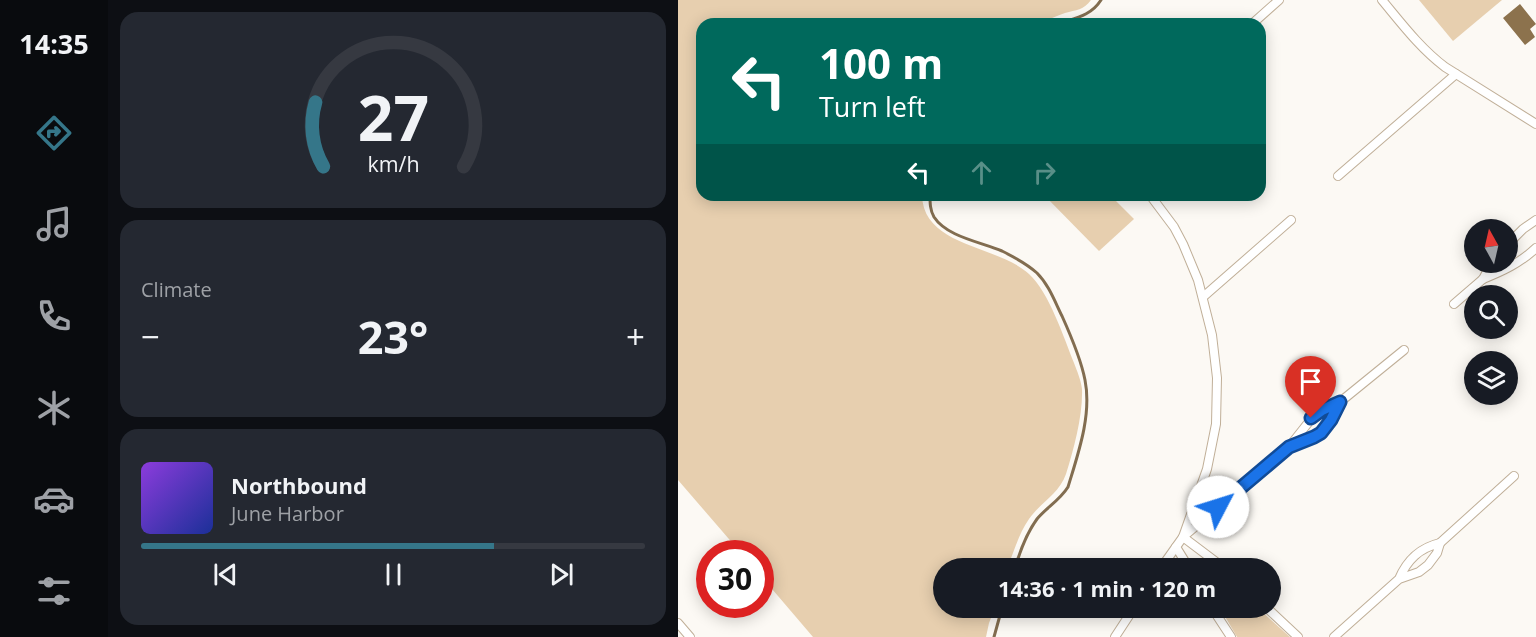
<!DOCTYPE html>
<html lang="en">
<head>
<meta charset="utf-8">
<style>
	:root { --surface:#171b24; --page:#242831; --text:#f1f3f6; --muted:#9ea1a6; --line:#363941; --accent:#357689 }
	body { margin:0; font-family:"Open Sans",sans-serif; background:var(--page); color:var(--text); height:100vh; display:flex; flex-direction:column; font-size:22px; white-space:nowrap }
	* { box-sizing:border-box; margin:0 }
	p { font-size:20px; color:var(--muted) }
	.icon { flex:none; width:33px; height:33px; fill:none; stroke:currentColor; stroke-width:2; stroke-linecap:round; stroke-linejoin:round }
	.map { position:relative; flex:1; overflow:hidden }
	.details { display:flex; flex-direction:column; gap:12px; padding:12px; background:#0d0f14; width:570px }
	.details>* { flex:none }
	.banner { position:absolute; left:18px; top:18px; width:570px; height:183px; border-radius:18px; box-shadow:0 3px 15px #0003; background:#00695c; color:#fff; overflow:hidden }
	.needle { width:39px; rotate:352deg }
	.buttons { position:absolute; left:786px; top:219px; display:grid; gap:12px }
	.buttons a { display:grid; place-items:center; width:54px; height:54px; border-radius:50%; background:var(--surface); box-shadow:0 3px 15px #0003; font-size:30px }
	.speed { position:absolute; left:18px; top:540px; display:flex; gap:12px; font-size:30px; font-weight:700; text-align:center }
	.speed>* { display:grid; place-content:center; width:78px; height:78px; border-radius:50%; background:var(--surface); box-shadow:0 3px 15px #0003; line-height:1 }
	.speed .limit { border:9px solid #d22; background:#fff; color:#111 }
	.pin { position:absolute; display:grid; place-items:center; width:51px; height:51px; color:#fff; margin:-62px -26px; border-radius:50% 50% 50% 0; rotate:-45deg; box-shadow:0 0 6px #0007 }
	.pin .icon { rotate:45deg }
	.me { position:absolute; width:66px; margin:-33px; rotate:50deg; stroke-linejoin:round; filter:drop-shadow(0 0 4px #0008) }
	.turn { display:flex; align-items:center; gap:21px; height:126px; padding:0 24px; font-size:27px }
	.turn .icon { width:78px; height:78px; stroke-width:2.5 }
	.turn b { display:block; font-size:42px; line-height:51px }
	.lanes { display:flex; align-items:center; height:57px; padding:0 24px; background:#0003; justify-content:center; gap:30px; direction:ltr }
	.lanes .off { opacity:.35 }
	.big { font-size:45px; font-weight:700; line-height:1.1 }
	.details .tile { flex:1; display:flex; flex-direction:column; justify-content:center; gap:9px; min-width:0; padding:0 21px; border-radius:18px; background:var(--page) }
	.details .dial { align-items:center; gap:0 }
	.dial svg { height:156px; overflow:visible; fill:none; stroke:var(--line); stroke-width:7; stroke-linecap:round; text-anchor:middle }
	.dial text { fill:var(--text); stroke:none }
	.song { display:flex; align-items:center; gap:18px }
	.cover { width:72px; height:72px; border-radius:9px; background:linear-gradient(135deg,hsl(270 70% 55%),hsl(230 70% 35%)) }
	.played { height:6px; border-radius:3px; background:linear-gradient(90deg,var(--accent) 70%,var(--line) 70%) }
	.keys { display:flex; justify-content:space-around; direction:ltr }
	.heat { display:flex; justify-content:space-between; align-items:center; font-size:33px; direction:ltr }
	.trip { position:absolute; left:255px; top:558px; width:348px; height:60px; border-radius:30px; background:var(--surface); box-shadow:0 3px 15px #0003; font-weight:700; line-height:60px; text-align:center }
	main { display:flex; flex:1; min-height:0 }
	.tab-bar { display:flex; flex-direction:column; width:108px; justify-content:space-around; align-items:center; background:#090b0e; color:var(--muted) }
	.tab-bar .icon { width:42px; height:42px }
	.tab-bar .current { color:var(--accent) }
	.tab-bar b { font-size:27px; color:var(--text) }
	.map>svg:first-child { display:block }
	.green { fill:#e7cfaf }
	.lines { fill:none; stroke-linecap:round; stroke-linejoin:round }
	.stream { stroke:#826d50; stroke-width:3 }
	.building { fill:#8c724d }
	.minor-casing { stroke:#c0af98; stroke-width:10 }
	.minor { stroke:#fff; stroke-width:8 }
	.route-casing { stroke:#114b97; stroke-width:15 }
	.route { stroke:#1a73e8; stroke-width:10 }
</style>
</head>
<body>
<main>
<nav class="tab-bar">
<b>14:35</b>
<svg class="icon current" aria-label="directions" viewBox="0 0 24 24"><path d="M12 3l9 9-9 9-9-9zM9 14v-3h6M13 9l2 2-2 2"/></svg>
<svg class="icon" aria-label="music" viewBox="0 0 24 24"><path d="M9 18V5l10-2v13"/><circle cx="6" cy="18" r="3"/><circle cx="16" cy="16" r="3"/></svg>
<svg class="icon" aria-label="phone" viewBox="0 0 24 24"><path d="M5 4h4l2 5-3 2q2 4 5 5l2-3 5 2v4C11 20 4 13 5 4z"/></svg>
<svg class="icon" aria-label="climate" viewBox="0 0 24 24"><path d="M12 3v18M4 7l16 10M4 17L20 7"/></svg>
<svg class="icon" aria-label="car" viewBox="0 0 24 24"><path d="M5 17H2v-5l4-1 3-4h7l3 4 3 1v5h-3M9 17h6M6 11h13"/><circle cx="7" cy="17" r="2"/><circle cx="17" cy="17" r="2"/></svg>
<svg class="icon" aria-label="filters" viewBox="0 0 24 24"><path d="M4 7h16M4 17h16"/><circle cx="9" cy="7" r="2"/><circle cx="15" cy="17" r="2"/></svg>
</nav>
<section class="details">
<div class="tile dial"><svg viewBox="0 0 100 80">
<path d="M14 69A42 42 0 1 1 86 69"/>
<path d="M14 69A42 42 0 0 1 10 36" stroke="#357689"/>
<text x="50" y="56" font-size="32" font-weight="700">27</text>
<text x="50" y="72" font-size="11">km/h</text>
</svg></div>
<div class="tile"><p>Climate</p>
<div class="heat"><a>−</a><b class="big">23°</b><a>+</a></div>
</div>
<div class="tile">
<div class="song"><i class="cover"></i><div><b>Northbound</b><p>June Harbor</p></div></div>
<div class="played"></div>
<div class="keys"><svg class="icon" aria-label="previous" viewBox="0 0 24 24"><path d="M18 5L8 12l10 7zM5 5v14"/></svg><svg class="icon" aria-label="pause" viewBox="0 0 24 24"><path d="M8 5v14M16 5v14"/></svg><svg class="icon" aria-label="next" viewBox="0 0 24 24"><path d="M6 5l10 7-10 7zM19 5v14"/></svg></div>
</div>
</section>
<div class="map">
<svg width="858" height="637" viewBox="0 0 858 637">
	<rect width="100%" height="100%" fill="#fcf9f4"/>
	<g class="green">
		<path d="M0 0H413C406 10 398 10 387 13 378 16 369 20 360 24H24V195H244C245 247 320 245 351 274 371 292 386 338 396 363 399 371 403 380 404 389 405 415 396 449 388 474 381 494 363 502 351 519 341 533 336 552 329 568H266V608H317L311 623 308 637H135L83 576 82 554 63 553 0 480Z"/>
		<polygon points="741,0 824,0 775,41"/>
		<polygon points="366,195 432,195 456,219 421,251"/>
		<polygon points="542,608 580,608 612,637 559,637"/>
	</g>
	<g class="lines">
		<g class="stream">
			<path d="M380 24C397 18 413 16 423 0"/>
			<path d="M252 195C252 203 252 210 256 217 269 237 303 242 324 251 336 257 349 264 359 273 371 285 377 302 384 316 393 336 403 359 407 380 414 415 400 454 390 487 382 500 368 508 359 519 348 534 342 551 337 568"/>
			<polyline points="316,637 324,608"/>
		</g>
	</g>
	<polygon class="building" points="842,4 858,24 852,29 857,37 847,45 825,18"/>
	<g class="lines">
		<g class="minor-casing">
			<g id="minor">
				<path d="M704 0C724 24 742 48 767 67L858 124"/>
				<polyline points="574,24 601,0"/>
				<polyline points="660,176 778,74"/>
				<polyline points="472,195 496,227 505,244 520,280 534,335 539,378 538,424 529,469 505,537 483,568"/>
				<polyline points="830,244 845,229 858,220"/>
				<path d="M805 279C825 271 842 263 858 248"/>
				<polyline points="525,297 613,220"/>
				<polyline points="776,304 805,279 814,262"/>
				<path d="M662 402C648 431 641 436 611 447L634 418 644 410 662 402 726 350"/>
				<polyline points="762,543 836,476"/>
				<polyline points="498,547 511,568"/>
				<polyline points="546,568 505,537 611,447"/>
				<polyline points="534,608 553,637"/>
				<polyline points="589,608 620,637"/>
				<polyline points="0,623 12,637"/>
				<polyline points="437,637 456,608"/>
				<path d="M656 637 721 579 741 572 750 565 759 553 762 543C741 548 729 560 721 579"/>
			</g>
		</g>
		<use href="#minor" class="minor"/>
	</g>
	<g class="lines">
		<g class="route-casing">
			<polyline id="route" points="540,507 611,447 636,437 643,433 653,420 662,402 644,410 633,418"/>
		</g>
		<use href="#route" class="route"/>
	</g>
</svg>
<div class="buttons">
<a><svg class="needle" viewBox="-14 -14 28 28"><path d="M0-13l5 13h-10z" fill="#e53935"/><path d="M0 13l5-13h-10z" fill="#9ea1a6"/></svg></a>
<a><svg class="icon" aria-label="search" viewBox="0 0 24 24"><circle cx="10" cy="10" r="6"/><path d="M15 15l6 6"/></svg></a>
<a><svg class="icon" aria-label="layers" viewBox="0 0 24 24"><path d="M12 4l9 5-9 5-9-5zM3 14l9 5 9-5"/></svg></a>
</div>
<div class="speed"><div class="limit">30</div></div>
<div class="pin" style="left:633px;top:418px;background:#d93025"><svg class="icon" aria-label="arrive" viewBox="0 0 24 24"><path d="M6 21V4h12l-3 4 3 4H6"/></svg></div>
<svg class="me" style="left:540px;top:507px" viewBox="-20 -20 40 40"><circle r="19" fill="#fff"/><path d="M0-13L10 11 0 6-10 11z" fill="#1a73e8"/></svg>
<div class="trip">14:36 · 1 min · 120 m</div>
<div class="banner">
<div class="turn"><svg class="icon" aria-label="left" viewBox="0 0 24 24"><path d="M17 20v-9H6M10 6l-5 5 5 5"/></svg><div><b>100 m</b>Turn left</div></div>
<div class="lanes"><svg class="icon" aria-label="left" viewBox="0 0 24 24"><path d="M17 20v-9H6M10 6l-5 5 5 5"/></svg><svg class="icon off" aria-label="ahead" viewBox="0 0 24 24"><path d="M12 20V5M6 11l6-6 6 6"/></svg><svg class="icon off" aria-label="right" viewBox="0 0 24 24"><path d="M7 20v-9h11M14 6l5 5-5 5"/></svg></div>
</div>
</div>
</main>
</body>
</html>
